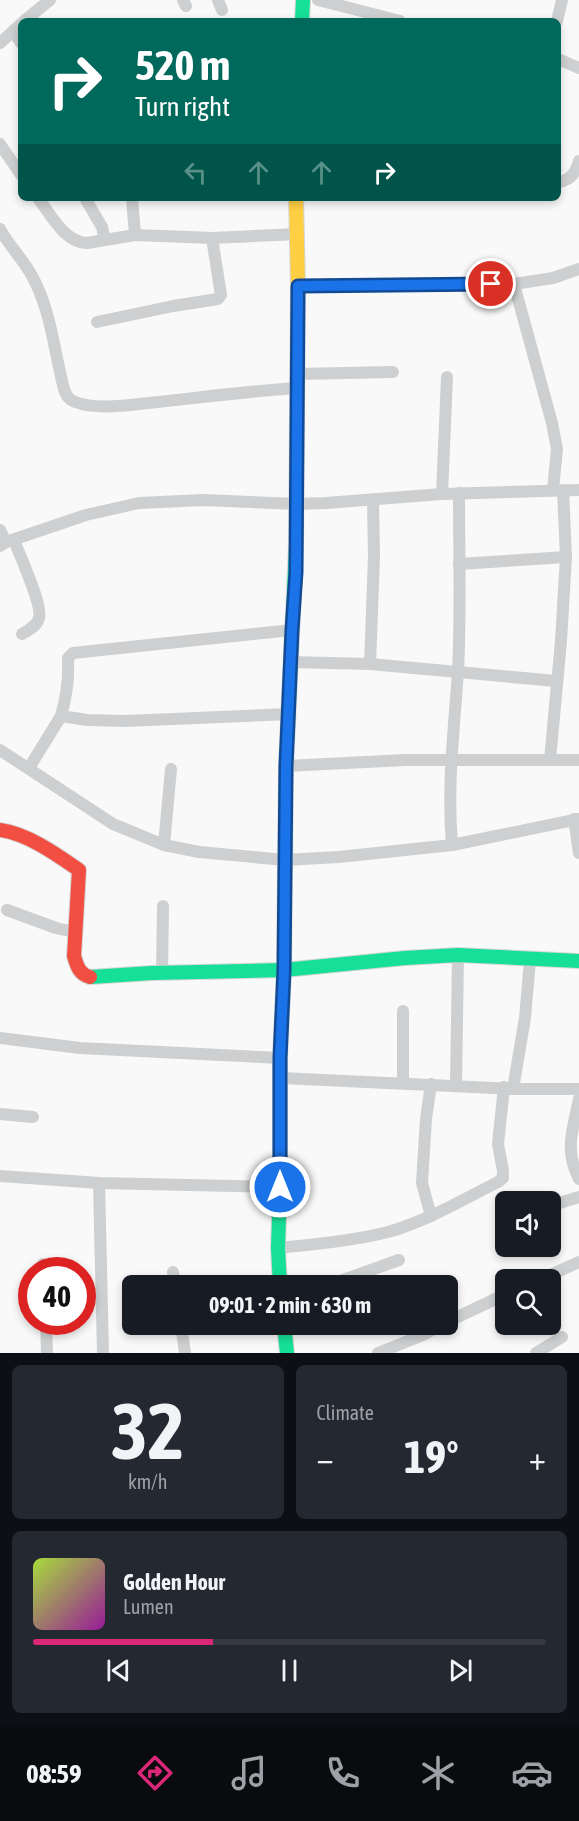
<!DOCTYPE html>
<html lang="en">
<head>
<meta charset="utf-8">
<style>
	:root { --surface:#171b24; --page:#242831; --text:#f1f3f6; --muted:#9ea1a6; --line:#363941; --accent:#db2777 }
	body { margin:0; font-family:"Asap Condensed",sans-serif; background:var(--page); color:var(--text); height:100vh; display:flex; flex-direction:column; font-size:22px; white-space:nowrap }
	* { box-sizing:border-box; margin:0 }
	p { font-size:20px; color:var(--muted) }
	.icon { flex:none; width:33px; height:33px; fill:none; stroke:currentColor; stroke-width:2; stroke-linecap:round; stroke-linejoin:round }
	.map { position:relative; height:1353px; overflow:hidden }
	.details { display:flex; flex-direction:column; gap:12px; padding:12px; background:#0d0f14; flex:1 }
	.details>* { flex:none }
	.hud { position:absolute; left:18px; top:18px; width:543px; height:183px; border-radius:9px; box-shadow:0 3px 9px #0003; background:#00695c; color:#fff; overflow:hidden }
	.controls { position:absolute; left:495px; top:1191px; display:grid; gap:12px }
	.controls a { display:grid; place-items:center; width:66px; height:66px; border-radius:9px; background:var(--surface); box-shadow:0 3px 9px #0003; font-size:30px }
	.speed { position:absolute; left:18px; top:1257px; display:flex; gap:12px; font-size:30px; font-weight:700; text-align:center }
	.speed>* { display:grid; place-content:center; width:78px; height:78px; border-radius:50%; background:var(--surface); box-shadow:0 3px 9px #0003; line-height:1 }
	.speed .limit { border:9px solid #d22; background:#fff; color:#111 }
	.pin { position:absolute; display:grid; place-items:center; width:51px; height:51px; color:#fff; margin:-26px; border:3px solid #fff; border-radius:50%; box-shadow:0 2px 6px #0007 }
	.me { position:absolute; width:66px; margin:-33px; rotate:0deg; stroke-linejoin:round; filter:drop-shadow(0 0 4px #0008) }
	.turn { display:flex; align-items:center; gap:21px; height:126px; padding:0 18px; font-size:27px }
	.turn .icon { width:78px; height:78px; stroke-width:2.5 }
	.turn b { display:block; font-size:42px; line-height:51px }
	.lanes { display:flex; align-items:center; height:57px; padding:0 18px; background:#0003; justify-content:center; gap:30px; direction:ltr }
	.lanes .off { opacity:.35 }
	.big { font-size:45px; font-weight:700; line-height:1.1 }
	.details .tile { flex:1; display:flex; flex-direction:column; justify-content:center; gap:9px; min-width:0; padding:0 21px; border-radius:9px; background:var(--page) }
	.details .dial { align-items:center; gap:0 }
	.dial b { font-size:78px; line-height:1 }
	.song { display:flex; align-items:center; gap:18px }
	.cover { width:72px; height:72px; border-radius:9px; background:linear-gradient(135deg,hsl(80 70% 55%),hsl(300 70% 35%)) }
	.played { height:6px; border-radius:3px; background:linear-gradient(90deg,var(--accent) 35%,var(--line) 35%) }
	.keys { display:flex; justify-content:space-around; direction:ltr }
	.heat { display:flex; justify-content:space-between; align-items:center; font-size:33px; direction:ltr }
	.details .tiles { flex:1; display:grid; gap:12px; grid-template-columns:1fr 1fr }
	.tile:last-child { grid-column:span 2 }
	.trip { position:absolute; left:122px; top:1275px; width:336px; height:60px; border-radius:9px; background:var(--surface); box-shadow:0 3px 9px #0003; font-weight:700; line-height:60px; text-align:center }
	.menu { display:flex; height:96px; justify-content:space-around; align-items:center; background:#090b0e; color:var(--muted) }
	.menu .icon { width:42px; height:42px }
	.menu .selected { color:var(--accent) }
	.menu b { font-size:27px; color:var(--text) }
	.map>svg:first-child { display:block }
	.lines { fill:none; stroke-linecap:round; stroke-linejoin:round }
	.fast-casing { stroke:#d5d6d7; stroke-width:16 }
	.slow-casing { stroke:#d5d6d7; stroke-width:16 }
	.jam-casing { stroke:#d5d6d7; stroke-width:16 }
	.street { stroke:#cecfd0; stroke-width:12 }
	.fast { stroke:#16e098; stroke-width:14 }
	.slow { stroke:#ffcf43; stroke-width:14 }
	.jam { stroke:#f24e42; stroke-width:14 }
	.route-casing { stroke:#114b97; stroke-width:15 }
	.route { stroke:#1a73e8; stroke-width:10 }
</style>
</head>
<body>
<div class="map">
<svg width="579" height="1353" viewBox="0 0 579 1353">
	<rect width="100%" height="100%" fill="#f9f9f9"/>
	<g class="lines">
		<g class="fast-casing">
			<g id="fast">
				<polyline points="302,21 303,0"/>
				<polyline points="90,977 152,973 284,970 405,958 458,955 579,961"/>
				<polyline points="280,1286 278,1248 280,1187 280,1058 284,970 286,766 296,546"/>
				<polyline points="284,1324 287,1353"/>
			</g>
		</g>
		<g class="slow-casing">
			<polyline id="slow" points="296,198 298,286 296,546"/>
		</g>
		<g class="jam-casing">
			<path id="jam" d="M0 830C28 834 56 854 79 870L74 956C77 966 79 974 90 977"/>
		</g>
		<g class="street">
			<polyline points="183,0 186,6"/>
			<polyline points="218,0 222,10"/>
			<polyline points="318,0 400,21"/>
			<polyline points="24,21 50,0"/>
			<polyline points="557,21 562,0"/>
			<polyline points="13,31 21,43"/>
			<polyline points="0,43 21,24"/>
			<polyline points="558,59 579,68"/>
			<polyline points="0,144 21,175"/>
			<path d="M558 182C570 181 576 173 579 161"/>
			<path d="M38 198C51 215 64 242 87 243L135 235 212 238 297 234"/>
			<polyline points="85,198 102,227 105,240"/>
			<polyline points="132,198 135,235"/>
			<path d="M0 229C9 246 23 259 32 276 51 310 54 351 64 389 66 395 68 399 75 402 99 411 133 404 158 402 204 397 250 391 296 388"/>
			<polyline points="514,284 552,423 557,449 553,490"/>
			<polyline points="298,286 514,284 553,278 579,269"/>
			<polyline points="97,322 173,306 218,299 221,295 212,238"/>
			<polyline points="298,374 393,372"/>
			<polyline points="442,494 447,377"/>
			<polyline points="0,530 6,542"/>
			<path d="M14 540C19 554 43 605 39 618 37 626 29 630 22 634"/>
			<polyline points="0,546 6,542 86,515 139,503 203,500 297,504 326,503 442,494 579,490"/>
			<polyline points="459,564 566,557"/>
			<polyline points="291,662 370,664 556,681"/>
			<polyline points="370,664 374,556 373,500"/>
			<path d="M289 714 125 721 87 720 61 716C67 696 69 679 68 658L73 653 292 630"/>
			<polyline points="0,750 113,824 164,845 199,852 285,860 339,857 452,845 579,819"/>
			<polyline points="550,760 561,641 566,557 563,490"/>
			<polyline points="286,766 406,760 579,760"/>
			<polyline points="29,768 61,716"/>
			<polyline points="574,819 579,853"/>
			<polyline points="164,845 171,769"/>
			<path d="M452 845C447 784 454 731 458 671 461 612 459 552 459 493"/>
			<polyline points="7,910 56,928 74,932"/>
			<polyline points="162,973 163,906"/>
			<polyline points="0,1038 80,1048 280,1058"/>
			<polyline points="281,1078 513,1089 579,1089"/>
			<polyline points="403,1083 403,1011"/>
			<polyline points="456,1086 458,955"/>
			<polyline points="513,1089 525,1018 530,960"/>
			<path d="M579 1099C573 1128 564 1151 579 1179"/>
			<polyline points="0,1114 33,1117"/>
			<polyline points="0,1176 99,1183 280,1187"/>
			<polyline points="99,1183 103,1353"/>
			<polyline points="550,1206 579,1197"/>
			<polyline points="431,1216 422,1183 426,1119 431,1084"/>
			<path d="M278 1248C315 1244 352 1241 388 1232 427 1221 462 1200 498 1182L503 1178V1171L498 1144 504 1087"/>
			<polyline points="43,1264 43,1270"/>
			<polyline points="173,1272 175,1286"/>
			<polyline points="539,1280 579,1262"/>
			<polyline points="326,1286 399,1260"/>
			<polyline points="46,1322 47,1353"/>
			<polyline points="447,1322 506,1294"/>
			<polyline points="181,1324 185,1353"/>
			<polyline points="378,1353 423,1335 443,1324"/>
			<polyline points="536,1353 562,1337"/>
		</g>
		<use href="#fast" class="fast"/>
		<use href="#slow" class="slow"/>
		<use href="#jam" class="jam"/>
	</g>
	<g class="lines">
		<g class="route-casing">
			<polyline id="route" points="280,1187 280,1058 284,970 286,766 292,630 296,572 298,286 491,284"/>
		</g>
		<use href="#route" class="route"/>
	</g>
</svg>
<div class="controls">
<a><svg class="icon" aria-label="sound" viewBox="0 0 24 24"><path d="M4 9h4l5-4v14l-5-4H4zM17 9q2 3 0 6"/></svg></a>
<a><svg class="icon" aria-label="search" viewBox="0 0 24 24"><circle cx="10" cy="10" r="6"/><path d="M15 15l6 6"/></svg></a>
</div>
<div class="speed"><div class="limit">40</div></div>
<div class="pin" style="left:491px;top:284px;background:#d93025"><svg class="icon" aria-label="arrive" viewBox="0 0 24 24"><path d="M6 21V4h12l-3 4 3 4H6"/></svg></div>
<svg class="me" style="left:280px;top:1187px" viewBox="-20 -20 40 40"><circle r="17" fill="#1a73e8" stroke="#fff" stroke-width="3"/><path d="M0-11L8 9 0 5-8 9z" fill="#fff"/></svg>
<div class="trip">09:01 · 2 min · 630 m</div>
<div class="hud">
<div class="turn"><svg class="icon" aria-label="right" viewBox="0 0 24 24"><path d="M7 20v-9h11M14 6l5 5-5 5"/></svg><div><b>520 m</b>Turn right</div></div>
<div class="lanes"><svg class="icon off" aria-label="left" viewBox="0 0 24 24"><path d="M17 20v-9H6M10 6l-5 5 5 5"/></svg><svg class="icon off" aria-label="ahead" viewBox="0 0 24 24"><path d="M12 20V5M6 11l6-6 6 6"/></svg><svg class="icon off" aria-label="ahead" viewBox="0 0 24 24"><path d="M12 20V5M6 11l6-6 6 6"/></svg><svg class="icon" aria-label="right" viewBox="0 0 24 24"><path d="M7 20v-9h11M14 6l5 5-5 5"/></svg></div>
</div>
</div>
<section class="details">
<div class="tiles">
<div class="tile dial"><b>32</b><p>km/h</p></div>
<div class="tile"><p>Climate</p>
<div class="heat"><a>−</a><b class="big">19°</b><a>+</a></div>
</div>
<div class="tile">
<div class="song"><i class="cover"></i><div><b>Golden Hour</b><p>Lumen</p></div></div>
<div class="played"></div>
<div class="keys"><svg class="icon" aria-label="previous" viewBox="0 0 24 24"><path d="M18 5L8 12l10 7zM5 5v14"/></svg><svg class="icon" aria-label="pause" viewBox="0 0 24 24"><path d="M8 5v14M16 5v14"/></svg><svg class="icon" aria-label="next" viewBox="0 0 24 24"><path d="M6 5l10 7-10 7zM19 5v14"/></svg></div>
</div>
</div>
</section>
<nav class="menu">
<b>08:59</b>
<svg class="icon selected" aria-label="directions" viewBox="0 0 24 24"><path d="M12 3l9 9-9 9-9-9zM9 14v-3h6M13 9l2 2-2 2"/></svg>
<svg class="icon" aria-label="music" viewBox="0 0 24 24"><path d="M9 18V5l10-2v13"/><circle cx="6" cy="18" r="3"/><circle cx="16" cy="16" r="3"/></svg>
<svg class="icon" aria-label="phone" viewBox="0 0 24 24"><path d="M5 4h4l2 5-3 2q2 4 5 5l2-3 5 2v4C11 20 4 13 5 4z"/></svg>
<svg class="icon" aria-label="climate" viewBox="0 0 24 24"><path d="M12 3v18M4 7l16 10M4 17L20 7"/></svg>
<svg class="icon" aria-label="car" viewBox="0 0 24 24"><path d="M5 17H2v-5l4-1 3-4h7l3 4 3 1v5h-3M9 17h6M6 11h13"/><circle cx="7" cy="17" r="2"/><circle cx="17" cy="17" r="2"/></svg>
</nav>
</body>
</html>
